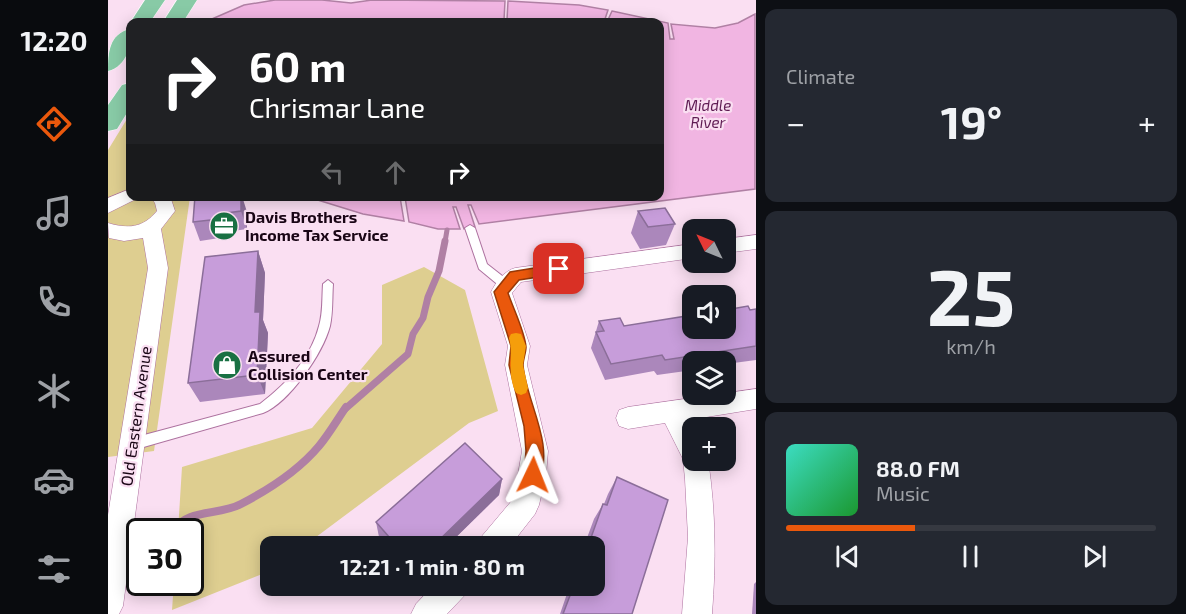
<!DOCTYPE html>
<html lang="en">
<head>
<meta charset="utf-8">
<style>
	:root { --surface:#171b24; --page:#242831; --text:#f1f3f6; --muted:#9ea1a6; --line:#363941; --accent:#ea580c }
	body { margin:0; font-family:"Exo 2",sans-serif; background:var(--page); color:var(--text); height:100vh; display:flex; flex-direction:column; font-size:22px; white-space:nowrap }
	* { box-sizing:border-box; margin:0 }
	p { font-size:20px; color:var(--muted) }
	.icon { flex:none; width:33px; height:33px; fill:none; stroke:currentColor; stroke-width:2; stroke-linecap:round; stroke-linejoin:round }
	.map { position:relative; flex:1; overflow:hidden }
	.side { display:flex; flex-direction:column; gap:9px; padding:9px; background:#0d0f14; width:430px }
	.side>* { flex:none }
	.top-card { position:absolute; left:18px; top:18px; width:538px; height:183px; border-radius:12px; box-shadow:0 3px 15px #0003; background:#202124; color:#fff; overflow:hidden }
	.needle { width:39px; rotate:313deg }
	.buttons { position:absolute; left:574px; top:219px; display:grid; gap:12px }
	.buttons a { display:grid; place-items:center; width:54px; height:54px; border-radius:12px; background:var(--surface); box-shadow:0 3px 15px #0003; font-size:30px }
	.speed { position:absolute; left:18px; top:518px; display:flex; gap:12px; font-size:30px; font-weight:700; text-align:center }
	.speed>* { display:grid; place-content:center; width:78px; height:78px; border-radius:50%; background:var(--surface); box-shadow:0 3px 15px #0003; line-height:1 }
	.speed .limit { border:3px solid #111; border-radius:9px; background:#fff; color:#111 }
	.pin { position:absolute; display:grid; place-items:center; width:51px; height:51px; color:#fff; margin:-26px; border-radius:12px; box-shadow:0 3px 9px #0006 }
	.me { position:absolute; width:66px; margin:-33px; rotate:2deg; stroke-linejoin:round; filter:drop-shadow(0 0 4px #0008) }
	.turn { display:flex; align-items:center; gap:21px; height:126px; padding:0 24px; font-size:27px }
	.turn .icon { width:78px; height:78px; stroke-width:2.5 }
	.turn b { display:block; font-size:42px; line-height:51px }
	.lanes { display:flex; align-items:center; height:57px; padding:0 24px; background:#0003; justify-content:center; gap:30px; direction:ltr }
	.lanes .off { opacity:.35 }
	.big { font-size:45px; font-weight:700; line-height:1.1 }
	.side .tile { flex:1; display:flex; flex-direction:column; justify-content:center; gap:9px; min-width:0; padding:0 21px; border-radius:12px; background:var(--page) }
	.side .dial { align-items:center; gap:0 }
	.dial b { font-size:78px; line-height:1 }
	.song { display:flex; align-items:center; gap:18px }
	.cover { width:72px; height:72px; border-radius:9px; background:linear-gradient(135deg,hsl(170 70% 55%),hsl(130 70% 35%)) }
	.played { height:6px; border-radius:3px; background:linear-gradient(90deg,var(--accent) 35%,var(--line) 35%) }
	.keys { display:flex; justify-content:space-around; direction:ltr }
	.heat { display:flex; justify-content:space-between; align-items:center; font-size:33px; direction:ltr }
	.trip { position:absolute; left:152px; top:536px; width:345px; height:60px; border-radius:12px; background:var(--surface); box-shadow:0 3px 15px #0003; font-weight:700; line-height:60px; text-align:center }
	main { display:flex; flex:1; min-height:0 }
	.dock { display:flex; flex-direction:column; width:108px; justify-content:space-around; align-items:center; background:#090b0e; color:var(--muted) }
	.dock .icon { width:42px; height:42px }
	.dock .current { color:var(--accent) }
	.dock b { font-size:27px; color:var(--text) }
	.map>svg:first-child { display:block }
	.green { fill:#dece90 }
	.water { fill:#f1b5e2; stroke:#b080a4; stroke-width:1.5 }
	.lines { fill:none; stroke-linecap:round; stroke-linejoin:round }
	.stream-far2 { stroke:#b080a4; stroke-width:5 }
	.stream-far1 { stroke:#b080a4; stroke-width:7 }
	.stream { stroke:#b080a4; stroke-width:8 }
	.service-casing { stroke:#ad719f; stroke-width:2 }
	.minor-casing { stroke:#ad719f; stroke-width:1 }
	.primary-casing { stroke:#fff; stroke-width:1 }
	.service { fill:#fff; fill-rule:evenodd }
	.minor { fill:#fff; fill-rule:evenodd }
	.primary { fill:#88caa6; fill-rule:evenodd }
	.wall { fill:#ab87bb }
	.shaded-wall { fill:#8b6e99 }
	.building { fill:#c79dda; stroke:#8b6e99; stroke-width:1.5 }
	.route { fill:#ea580c; stroke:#983908; stroke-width:1.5 }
	.slow { fill:#f59e0b }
	.labels { text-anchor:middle; stroke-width:4.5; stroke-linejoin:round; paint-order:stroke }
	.far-water-label { font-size:15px; font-style:italic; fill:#5f1b53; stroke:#fadff2 }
	.poi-label { font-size:16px; font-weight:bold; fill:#190515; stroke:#fadff2; text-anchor:start }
	.street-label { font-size:16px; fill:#190515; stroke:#fadff2 }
</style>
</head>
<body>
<main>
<nav class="dock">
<b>12:20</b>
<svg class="icon current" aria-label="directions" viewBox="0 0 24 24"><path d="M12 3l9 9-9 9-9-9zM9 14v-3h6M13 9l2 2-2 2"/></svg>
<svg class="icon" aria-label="music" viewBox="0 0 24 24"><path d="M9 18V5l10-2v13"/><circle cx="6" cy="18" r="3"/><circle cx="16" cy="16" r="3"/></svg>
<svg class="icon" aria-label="phone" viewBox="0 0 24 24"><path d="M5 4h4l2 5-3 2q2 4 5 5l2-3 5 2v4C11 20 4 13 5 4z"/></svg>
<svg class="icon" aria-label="climate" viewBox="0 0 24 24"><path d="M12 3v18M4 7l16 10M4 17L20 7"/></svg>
<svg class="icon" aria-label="car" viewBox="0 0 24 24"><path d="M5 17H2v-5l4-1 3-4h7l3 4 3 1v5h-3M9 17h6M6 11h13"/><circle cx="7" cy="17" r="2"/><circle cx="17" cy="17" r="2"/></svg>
<svg class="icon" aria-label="filters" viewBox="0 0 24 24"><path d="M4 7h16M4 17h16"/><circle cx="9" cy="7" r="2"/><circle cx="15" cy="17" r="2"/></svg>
</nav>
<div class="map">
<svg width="648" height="614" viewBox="0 0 648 614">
	<rect width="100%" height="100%" fill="#fadff2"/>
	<g class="green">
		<polygon points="22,114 22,196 82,197 46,451 0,457 0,150"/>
		<polygon points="316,267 357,290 390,411 361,423 196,546 162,546 162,571 64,610 66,582 82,582 82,531 70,531 74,467 204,428 274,344 274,285"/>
	</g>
	<g class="water">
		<polygon points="167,0 214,0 243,3 264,0 397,1 396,20 392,21 405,22 97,22 136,5"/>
		<polygon points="400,1 471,5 500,10 496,22 410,22 399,20"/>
		<polygon points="504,11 560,23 562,39 566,39 563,24 607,28 630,23 647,14 647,189 371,224 363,205 360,205 367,227 356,229 348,207 345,207 352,229 330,229 301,222 297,197 552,196 552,22 499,22"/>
		<polygon points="200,197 292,197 296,221 255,214"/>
	</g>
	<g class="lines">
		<polyline class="stream-far2" points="337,242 339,230"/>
		<polyline class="stream-far1" points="237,409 300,354 305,334 315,318 320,297 331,271 337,241"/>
		<path class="stream" d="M65 531C79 508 111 516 133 504 160 490 191 470 211 446 221 434 229 420 238 407"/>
		<g class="service-casing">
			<g id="service">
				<polygon points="362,225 367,228 379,264 402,282 403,285 402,288 394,288 371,269 357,228"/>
				<path d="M220 280 225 284C224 298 225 312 222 326 215 353 181 403 155 413L25 450 21 448 19 444 21 440 25 438 152 404C177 385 203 358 211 326 215 313 214 298 215 284Z"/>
			</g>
		</g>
		<g class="minor-casing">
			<g id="minor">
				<polygon points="22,189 22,196 30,196 28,199 0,213 0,198"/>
				<path d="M42 196H62L67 211 53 229 60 268 15 606 11 614H0V515L40 268 35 238 16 241 1 238 0 223C20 229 35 228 49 211L47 203Z"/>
				<polygon points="648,235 648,249 618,253 618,239"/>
				<path d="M585 244V258L413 282 404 293 422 346 419 365 440 451 438 475 431 505 427 514 402 546H370L374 536 406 498 414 451 397 365 400 346 383 292C388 282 396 271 407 268Z"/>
				<path d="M648 389V409L580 420 585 429V460H600C608 512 608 562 604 614H574L580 537 577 479 575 459 557 423 520 429 511 426 508 418 511 410 520 407Z"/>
				<polygon points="326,585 361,585 357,595 339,614 303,614 308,604"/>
			</g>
		</g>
		<g class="primary-casing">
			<g id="primary">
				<polygon points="37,0 57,0 42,22 22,23"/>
				<polygon points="69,0 89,0 75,22 55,22"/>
				<path d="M22 29C24 45 19 66 0 71 0 53 1 34 22 29Z"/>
				<polygon points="22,83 22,108 9,129 0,131 0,105 14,85"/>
			</g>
		</g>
		<use href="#service" class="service"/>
		<use href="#minor" class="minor"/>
		<use href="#primary" class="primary"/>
	</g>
	<g class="wall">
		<polygon points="87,196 139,212 139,229 118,232 118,237 92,241 85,222"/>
		<polygon points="530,211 567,224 558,245 532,249 523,233"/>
		<polygon points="150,251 157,273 155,320 160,333 157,394 92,402 80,383"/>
		<polygon points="648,309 648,360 618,364 618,362 585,362 585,370 549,375 546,371 497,380 483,348 491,321 516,326"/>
		<polygon points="509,477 524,614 452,614 462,585 486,585 486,546 476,546 486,519 495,504 496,504 500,494"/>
		<polygon points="394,479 391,495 339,546 279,546 271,537 268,522"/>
		<polygon points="648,582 648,614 644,614 646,584"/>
	</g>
	<g class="shaded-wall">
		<polygon points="133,196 134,196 139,212 139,229 133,211"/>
		<polygon points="111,214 118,232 118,237 111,219"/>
		<polygon points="150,251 157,273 155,320 160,333 157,394 149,375 147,312"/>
		<polygon points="394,479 391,495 339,546 325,546"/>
	</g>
	<g class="building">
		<polygon points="87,196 133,196 133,211 111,214 111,219 85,222"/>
		<polygon points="557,208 567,224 540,227 530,211"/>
		<polygon points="150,251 147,312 152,312 149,375 80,383 97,257"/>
		<polygon points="640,306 642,310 648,309 648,346 557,360 554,355 503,364 488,332 496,331 491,321 512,318 516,326 585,315 585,328 618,328 618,310"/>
		<polygon points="357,443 394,479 325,546 289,546 268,522"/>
		<polygon points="509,477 560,500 524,614 455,614 466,585 486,585 486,546 480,546 495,504 499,505"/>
	</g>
	<path class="route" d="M451 264 456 266 458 269 456 273 411 280 400 293C405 308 417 332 418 347 418 353 415 359 415 365 418 402 447 443 431 481L425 483 419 481 416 475 418 451 416 426 401 365 403 346 386 292 402 272Z"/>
	<path class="slow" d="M408 333 413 334 418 346 415 365 420 388 418 393 413 395 408 393C398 372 406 356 401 338L403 334Z"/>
	<defs>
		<g id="office-disc" transform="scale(1.5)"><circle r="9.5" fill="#197043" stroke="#fadff2"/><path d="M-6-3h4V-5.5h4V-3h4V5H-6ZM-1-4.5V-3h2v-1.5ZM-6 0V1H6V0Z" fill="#fff"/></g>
		<g id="shop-disc" transform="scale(1.5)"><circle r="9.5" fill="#197043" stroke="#fadff2"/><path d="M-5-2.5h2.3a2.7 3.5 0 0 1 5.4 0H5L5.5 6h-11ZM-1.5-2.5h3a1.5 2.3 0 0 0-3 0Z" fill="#fff"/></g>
	</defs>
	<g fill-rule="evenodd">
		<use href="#office-disc" x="116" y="226"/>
		<use href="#shop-disc" x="119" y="365"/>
	</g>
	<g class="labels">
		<g class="far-water-label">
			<text x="600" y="111">Middle<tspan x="600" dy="17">River</tspan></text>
		</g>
		<g class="poi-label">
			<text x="137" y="223">Davis Brothers<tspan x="137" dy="18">Income Tax Service</tspan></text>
			<text x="140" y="362">Assured<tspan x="140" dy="18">Collision Center</tspan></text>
		</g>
		<g class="street-label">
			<text transform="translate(28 416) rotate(-82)" y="6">Old Eastern Avenue</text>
		</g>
	</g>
</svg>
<div class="buttons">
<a><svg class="needle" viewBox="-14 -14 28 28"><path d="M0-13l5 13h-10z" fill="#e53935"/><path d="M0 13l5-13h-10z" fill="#9ea1a6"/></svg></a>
<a><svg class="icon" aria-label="sound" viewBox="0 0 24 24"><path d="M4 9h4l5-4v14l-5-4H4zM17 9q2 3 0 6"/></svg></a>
<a><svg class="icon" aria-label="layers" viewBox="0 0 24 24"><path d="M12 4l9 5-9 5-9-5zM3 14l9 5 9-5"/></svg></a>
<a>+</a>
</div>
<div class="speed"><div class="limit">30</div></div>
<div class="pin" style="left:451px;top:269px;background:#d93025"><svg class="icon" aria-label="arrive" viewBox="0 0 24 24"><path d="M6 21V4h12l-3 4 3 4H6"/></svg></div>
<svg class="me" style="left:425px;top:475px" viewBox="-20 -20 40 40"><path d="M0-17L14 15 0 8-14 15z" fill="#ea580c" stroke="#fff" stroke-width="4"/></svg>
<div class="trip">12:21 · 1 min · 80 m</div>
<div class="top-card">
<div class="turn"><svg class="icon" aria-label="right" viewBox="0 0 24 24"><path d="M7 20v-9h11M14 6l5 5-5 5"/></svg><div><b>60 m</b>Chrismar Lane</div></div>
<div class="lanes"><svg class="icon off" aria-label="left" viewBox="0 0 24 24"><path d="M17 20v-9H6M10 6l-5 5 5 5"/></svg><svg class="icon off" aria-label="ahead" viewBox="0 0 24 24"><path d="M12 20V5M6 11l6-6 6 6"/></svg><svg class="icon" aria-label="right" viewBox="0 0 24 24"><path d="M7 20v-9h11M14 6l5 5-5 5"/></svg></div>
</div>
</div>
<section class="side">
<div class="tile"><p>Climate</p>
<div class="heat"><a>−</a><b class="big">19°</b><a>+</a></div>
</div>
<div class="tile dial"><b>25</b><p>km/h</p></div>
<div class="tile">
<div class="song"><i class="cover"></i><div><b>88.0 FM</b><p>Music</p></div></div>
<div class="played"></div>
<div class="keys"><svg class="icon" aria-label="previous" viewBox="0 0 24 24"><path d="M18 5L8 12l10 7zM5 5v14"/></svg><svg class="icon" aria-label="pause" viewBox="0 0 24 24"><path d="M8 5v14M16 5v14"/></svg><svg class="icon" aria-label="next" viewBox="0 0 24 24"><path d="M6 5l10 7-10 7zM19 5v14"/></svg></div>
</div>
</section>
</main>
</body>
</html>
